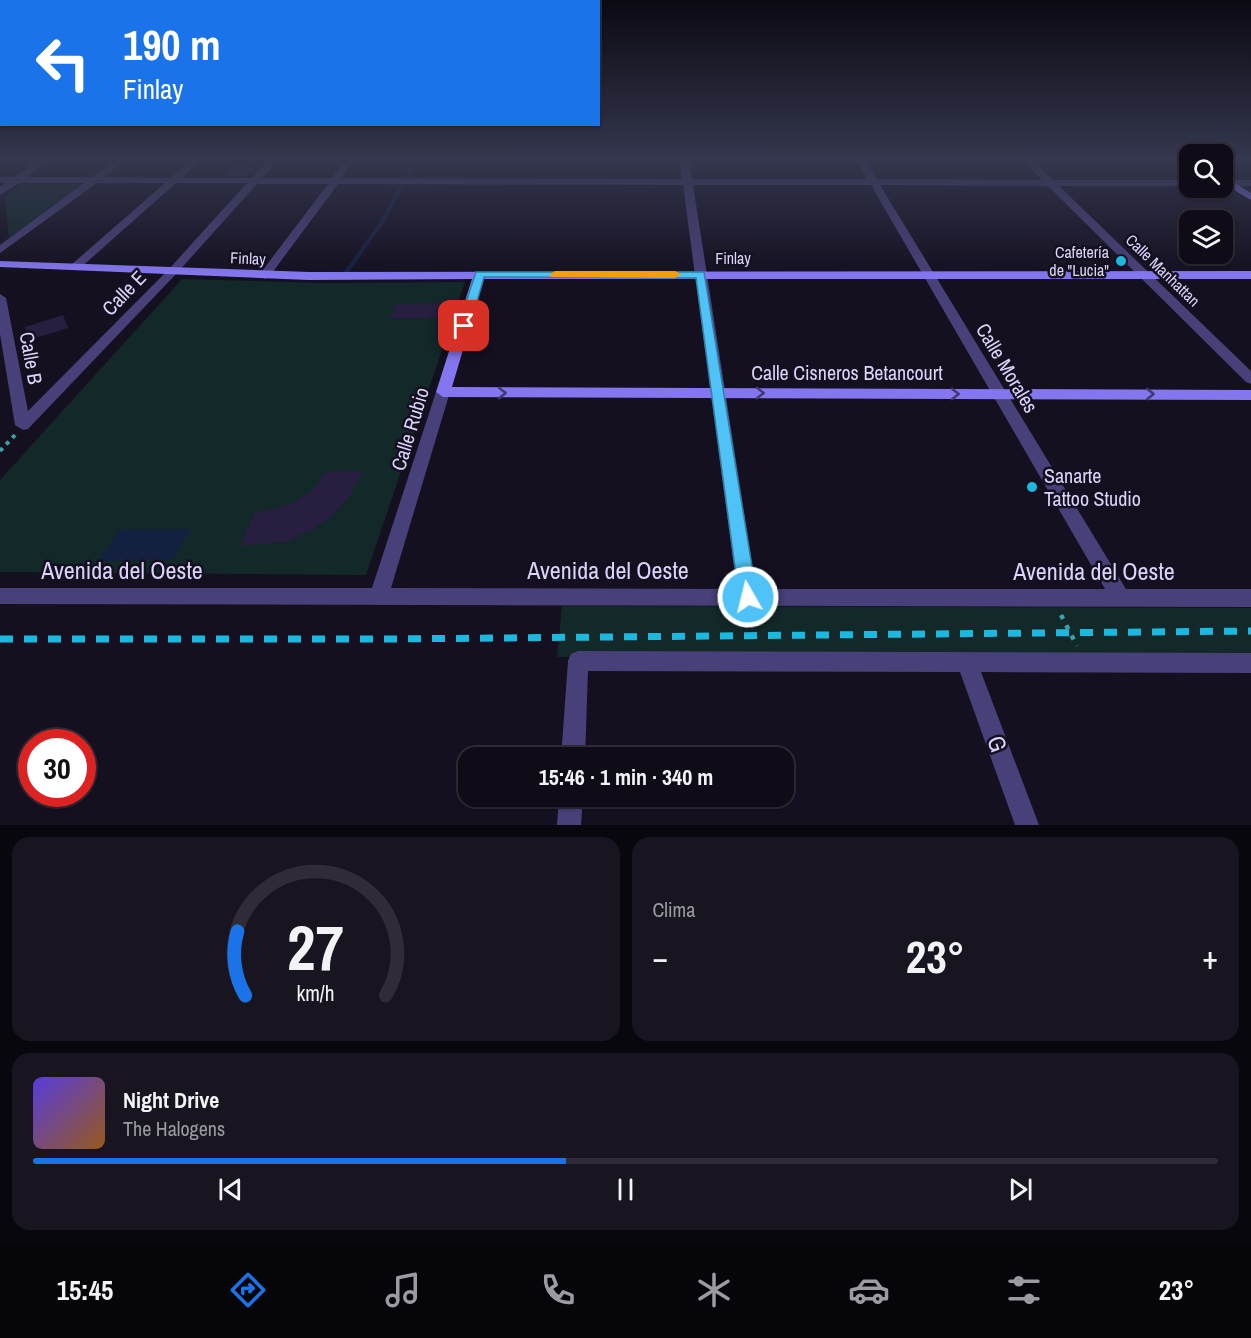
<!DOCTYPE html>
<html lang="es">
<head>
<meta charset="utf-8">
<style>
	:root { --surface:#0f0c18; --page:#181521; --text:#f1f3f6; --muted:#9b9ba2; --line:#2f2c37; --accent:#1a73e8 }
	body { margin:0; font-family:"Archivo Narrow",sans-serif; background:var(--page); color:var(--text); height:100vh; display:flex; flex-direction:column; font-size:22px; white-space:nowrap }
	* { box-sizing:border-box; margin:0 }
	p { font-size:20px; color:var(--muted) }
	.icon { flex:none; width:33px; height:33px; fill:none; stroke:currentColor; stroke-width:2; stroke-linecap:round; stroke-linejoin:round }
	.map { position:relative; height:825px; overflow:hidden }
	.panel { display:flex; flex-direction:column; gap:12px; padding:12px; background:#08070d; flex:1 }
	.panel>* { flex:none }
	.top-card { position:absolute; left:0px; top:0px; width:600px; height:126px; box-shadow:0 2px 4px #0004,0 0 0 2px var(--line); background:#1a73e8; color:#fff; overflow:hidden }
	.fabs { position:absolute; left:1179px; top:144px; display:grid; gap:12px }
	.fabs a { display:grid; place-items:center; width:54px; height:54px; border-radius:12px; background:var(--surface); box-shadow:0 2px 4px #0004,0 0 0 2px var(--line); font-size:30px }
	.speed { position:absolute; left:18px; top:729px; display:flex; gap:12px; font-size:30px; font-weight:700; text-align:center }
	.speed>* { display:grid; place-content:center; width:78px; height:78px; border-radius:50%; background:var(--surface); box-shadow:0 2px 4px #0004,0 0 0 2px var(--line); line-height:1 }
	.speed .limit { border:9px solid #d22; background:#fff; color:#111 }
	.pin { position:absolute; display:grid; place-items:center; width:51px; height:51px; color:#fff; margin:-26px; border-radius:12px; box-shadow:0 3px 9px #0006 }
	.me { position:absolute; width:66px; margin:-33px; rotate:352deg; stroke-linejoin:round; filter:drop-shadow(0 0 4px #0008) }
	.turn { display:flex; align-items:center; gap:21px; height:126px; padding:0 24px; font-size:27px }
	.turn .icon { width:78px; height:78px; stroke-width:2.5 }
	.turn b { display:block; font-size:42px; line-height:51px }
	.big { font-size:45px; font-weight:800; line-height:1.1 }
	.panel .tile { flex:1; display:flex; flex-direction:column; justify-content:center; gap:9px; min-width:0; padding:0 21px; border-radius:18px; background:var(--page) }
	.panel .dial { align-items:center; gap:0 }
	.dial svg { height:156px; overflow:visible; fill:none; stroke:var(--line); stroke-width:7; stroke-linecap:round; text-anchor:middle }
	.dial text { fill:var(--text); stroke:none }
	.song { display:flex; align-items:center; gap:18px }
	.cover { width:72px; height:72px; border-radius:9px; background:linear-gradient(135deg,hsl(250 70% 55%),hsl(30 70% 35%)) }
	.played { height:6px; border-radius:3px; background:linear-gradient(90deg,var(--accent) 45%,var(--line) 45%) }
	.keys { display:flex; justify-content:space-around; direction:ltr }
	.heat { display:flex; justify-content:space-between; align-items:center; font-size:33px; direction:ltr }
	.panel .tiles { flex:1; display:grid; gap:12px; grid-template-columns:1fr 1fr }
	.tile:last-child { grid-column:span 2 }
	.trip { position:absolute; left:458px; top:747px; width:336px; height:60px; border-radius:18px; background:var(--surface); box-shadow:0 2px 4px #0004,0 0 0 2px var(--line); font-weight:800; line-height:60px; text-align:center }
	.dock { display:flex; height:96px; justify-content:space-around; align-items:center; background:#06050a; color:var(--muted) }
	.dock .icon { width:42px; height:42px }
	.dock .current { color:var(--accent) }
	.dock b { font-size:27px; color:var(--text) }
	.map>svg:first-child { display:block }
	.green { fill:#132829 }
	.water { fill:#132040 }
	.lines { fill:none; stroke-linecap:round; stroke-linejoin:round }
	.stream-far1 { stroke:#132040; stroke-width:4 }
	.stream { stroke:#132040; stroke-width:4.5 }
	.building { fill:#281e3f }
	.path-far1 { stroke:#3ca2a5; stroke-width:4; stroke-dasharray:4 5; stroke-linecap:butt }
	.path { stroke:#3ca2a5; stroke-width:4.5; stroke-dasharray:4.5 7; stroke-linecap:butt }
	.street { fill:#484079; fill-rule:evenodd }
	.secondary { fill:#8476ef; fill-rule:evenodd }
	.rail { stroke:#1bb9df; stroke-width:7; stroke-dasharray:13 11; stroke-linecap:butt }
	.oneway { stroke:#413973 }
	.route { fill:#4fc3f7; stroke:#337fa1; stroke-width:1.5 }
	.slow { fill:#f59e0b }
	.poi-dot { fill:#1bb9df; stroke:#141020; stroke-width:2 }
	.labels { text-anchor:middle; stroke-width:5; stroke-linejoin:round; paint-order:stroke }
	.far-poi-label { font-size:16px; fill:#dcd4fa; stroke:#141020; text-anchor:end }
	.far-street-label { font-size:16px; fill:#dcd4fa; stroke:#141020 }
	.street-label { font-size:20px; fill:#dcd4fa; stroke:#141020 }
	.poi-label { font-size:20px; fill:#dcd4fa; stroke:#141020; text-anchor:start }
	.near-street-label { font-size:24px; fill:#dcd4fa; stroke:#141020 }
</style>
</head>
<body>
<div class="map">
<svg width="1251" height="825" viewBox="0 0 1251 825">
	<rect width="100%" height="100%" fill="#141020"/>
	<g class="green">
		<polygon points="22,184 84,184 9,238 5,196"/>
		<polygon points="182,279 322,283 465,282 366,575 0,572 0,480"/>
		<polygon points="562,606 1251,608 1251,655 557,657"/>
	</g>
	<polygon class="water" points="190,529 172,560 98,561 119,530"/>
	<g class="lines">
		<g class="stream-far1">
			<polyline points="407,176 418,159"/>
			<polyline points="348,270 382,222 402,185"/>
		</g>
		<polyline class="stream" points="346,272 349,268"/>
	</g>
	<g class="building">
		<polygon points="233,166 256,166 247,176 224,176"/>
		<polygon points="452,303 448,318 390,319 396,304"/>
		<polygon points="63,315 68,328 29,340 25,327"/>
		<polygon points="363,471 351,494 333,515 313,529 286,542 240,546 255,512 276,509 297,501 315,488 325,472"/>
	</g>
	<g class="lines">
		<polyline class="path-far1" points="0,451 15,435"/>
		<polyline class="path" points="1061,615 1077,646"/>
		<g class="street">
			<path d="M40 159H50L27 177H92L117 159H127L104 177 171 178 192 159H202L182 178H252L269 159H278L262 178H332L346 159H355L342 178 682 179 680 159H689L692 179H867L856 159H865L877 179 1042 180 1022 159H1031L1053 180H1190V186H1059L1251 371V384L1246 382 1048 186 880 185 1126 589H1251V607L0 604V588H372L436 392 443 387 450 392 391 588 737 589 683 185 338 184 269 277 265 279 259 275 328 184H257L177 273 28 429 23 430 15 425 0 334V294L6 298 28 411 169 269 247 183H176L79 269 75 270 69 267 71 265 165 183H97L0 253V245L84 183H19L0 195V187L6 183H0V177H14ZM693 185H871L1105 589H756Z"/>
			<rect x="1222" y="180" width="29" height="6"/>
			<polygon points="578,651 1251,653 1251,673 981,672 1039,825 1015,825 960,672 588,671 585,758 561,758 568,661 571,654"/>
			<polygon points="559,796 583,796 581,825 557,825"/>
		</g>
		<g class="secondary">
			<polygon points="1222,175 1251,193 1251,200 1222,183"/>
			<polygon points="0,261 309,272 1251,271 1251,279 484,279 452,387 1251,390 1251,400 443,397 436,392 472,279 309,280 0,267"/>
		</g>
		<polyline class="rail" points="0,639 390,639 1251,631"/>
	</g>
	<defs><path id="oneway-chevron" d="M-2-3.5L2.5 0L-2 3.5" fill="none" stroke-width="1.6" stroke-linecap="round" stroke-linejoin="round" transform="scale(1.5)"/></defs>
	<g class="oneway">
		<use href="#oneway-chevron" transform="translate(502 393)"/>
		<use href="#oneway-chevron" transform="translate(760 393)"/>
		<use href="#oneway-chevron" transform="translate(955 394)"/>
		<use href="#oneway-chevron" transform="translate(1150 394)"/>
	</g>
	<linearGradient id="sky" x2="0" y2="1"><stop stop-color="#0b0912"/><stop offset="0.58" stop-color="#34374e"/><stop offset="1" stop-color="#34374e" stop-opacity="0"/></linearGradient>
	<rect width="1251" height="275" fill="url(#sky)"/>
	<polygon class="route" points="476,272 704,272 757,597 754,602 748,605 742,602 739,597 696,278 484,277 470,326 460,328 458,326"/>
	<polygon class="slow" points="555,271 675,271 681,274 675,278 551,277 550,274"/>
	<g class="poi-dot">
		<circle cx="1121" cy="261" r="6"/>
		<circle cx="1032" cy="487" r="6"/>
	</g>
	<g class="labels">
		<g class="far-poi-label">
			<text x="1109" y="258">Cafetería<tspan x="1109" dy="18">de "Lucia"</tspan></text>
		</g>
		<g class="far-street-label">
			<text transform="translate(248 258) rotate(2)" y="6">Finlay</text>
			<text x="733" y="264">Finlay</text>
			<text transform="translate(1163 270) rotate(44)" y="6">Calle Manhattan</text>
		</g>
		<g class="street-label">
			<text transform="translate(124 293) rotate(-46)" y="7">Calle E</text>
			<text transform="translate(31 358) rotate(80)" y="7">Calle B</text>
			<text transform="translate(1007 368) rotate(59)" y="7">Calle Morales</text>
			<text x="847" y="380">Calle Cisneros Betancourt</text>
			<text transform="translate(410 429) rotate(-73)" y="7">Calle Rubio</text>
		</g>
		<g class="poi-label">
			<text x="1044" y="483">Sanarte<tspan x="1044" dy="23">Tattoo Studio</tspan></text>
		</g>
		<g class="near-street-label">
			<text x="122" y="579">Avenida del Oeste</text>
			<text x="608" y="579">Avenida del Oeste</text>
			<text x="1094" y="580">Avenida del Oeste</text>
			<text transform="translate(997 744) rotate(70)" y="8">G</text>
		</g>
	</g>
</svg>
<div class="fabs">
<a><svg class="icon" aria-label="search" viewBox="0 0 24 24"><circle cx="10" cy="10" r="6"/><path d="M15 15l6 6"/></svg></a>
<a><svg class="icon" aria-label="layers" viewBox="0 0 24 24"><path d="M12 4l9 5-9 5-9-5zM3 14l9 5 9-5"/></svg></a>
</div>
<div class="speed"><div class="limit">30</div></div>
<div class="pin" style="left:464px;top:326px;background:#d93025"><svg class="icon" aria-label="arrive" viewBox="0 0 24 24"><path d="M6 21V4h12l-3 4 3 4H6"/></svg></div>
<svg class="me" style="left:748px;top:597px" viewBox="-20 -20 40 40"><circle r="17" fill="#4fc3f7" stroke="#fff" stroke-width="3"/><path d="M0-11L8 9 0 5-8 9z" fill="#fff"/></svg>
<div class="trip">15:46 · 1 min · 340 m</div>
<div class="top-card">
<div class="turn"><svg class="icon" aria-label="left" viewBox="0 0 24 24"><path d="M17 20v-9H6M10 6l-5 5 5 5"/></svg><div><b>190 m</b>Finlay</div></div>
</div>
</div>
<section class="panel">
<div class="tiles">
<div class="tile dial"><svg viewBox="0 0 100 80">
<path d="M14 69A42 42 0 1 1 86 69"/>
<path d="M14 69A42 42 0 0 1 10 36" stroke="#1a73e8"/>
<text x="50" y="56" font-size="32" font-weight="700">27</text>
<text x="50" y="72" font-size="11">km/h</text>
</svg></div>
<div class="tile"><p>Clima</p>
<div class="heat"><a>−</a><b class="big">23°</b><a>+</a></div>
</div>
<div class="tile">
<div class="song"><i class="cover"></i><div><b>Night Drive</b><p>The Halogens</p></div></div>
<div class="played"></div>
<div class="keys"><svg class="icon" aria-label="previous" viewBox="0 0 24 24"><path d="M18 5L8 12l10 7zM5 5v14"/></svg><svg class="icon" aria-label="pause" viewBox="0 0 24 24"><path d="M8 5v14M16 5v14"/></svg><svg class="icon" aria-label="next" viewBox="0 0 24 24"><path d="M6 5l10 7-10 7zM19 5v14"/></svg></div>
</div>
</div>
</section>
<nav class="dock">
<b>15:45</b>
<svg class="icon current" aria-label="directions" viewBox="0 0 24 24"><path d="M12 3l9 9-9 9-9-9zM9 14v-3h6M13 9l2 2-2 2"/></svg>
<svg class="icon" aria-label="music" viewBox="0 0 24 24"><path d="M9 18V5l10-2v13"/><circle cx="6" cy="18" r="3"/><circle cx="16" cy="16" r="3"/></svg>
<svg class="icon" aria-label="phone" viewBox="0 0 24 24"><path d="M5 4h4l2 5-3 2q2 4 5 5l2-3 5 2v4C11 20 4 13 5 4z"/></svg>
<svg class="icon" aria-label="climate" viewBox="0 0 24 24"><path d="M12 3v18M4 7l16 10M4 17L20 7"/></svg>
<svg class="icon" aria-label="car" viewBox="0 0 24 24"><path d="M5 17H2v-5l4-1 3-4h7l3 4 3 1v5h-3M9 17h6M6 11h13"/><circle cx="7" cy="17" r="2"/><circle cx="17" cy="17" r="2"/></svg>
<svg class="icon" aria-label="filters" viewBox="0 0 24 24"><path d="M4 7h16M4 17h16"/><circle cx="9" cy="7" r="2"/><circle cx="15" cy="17" r="2"/></svg>
<b>23°</b>
</nav>
</body>
</html>
